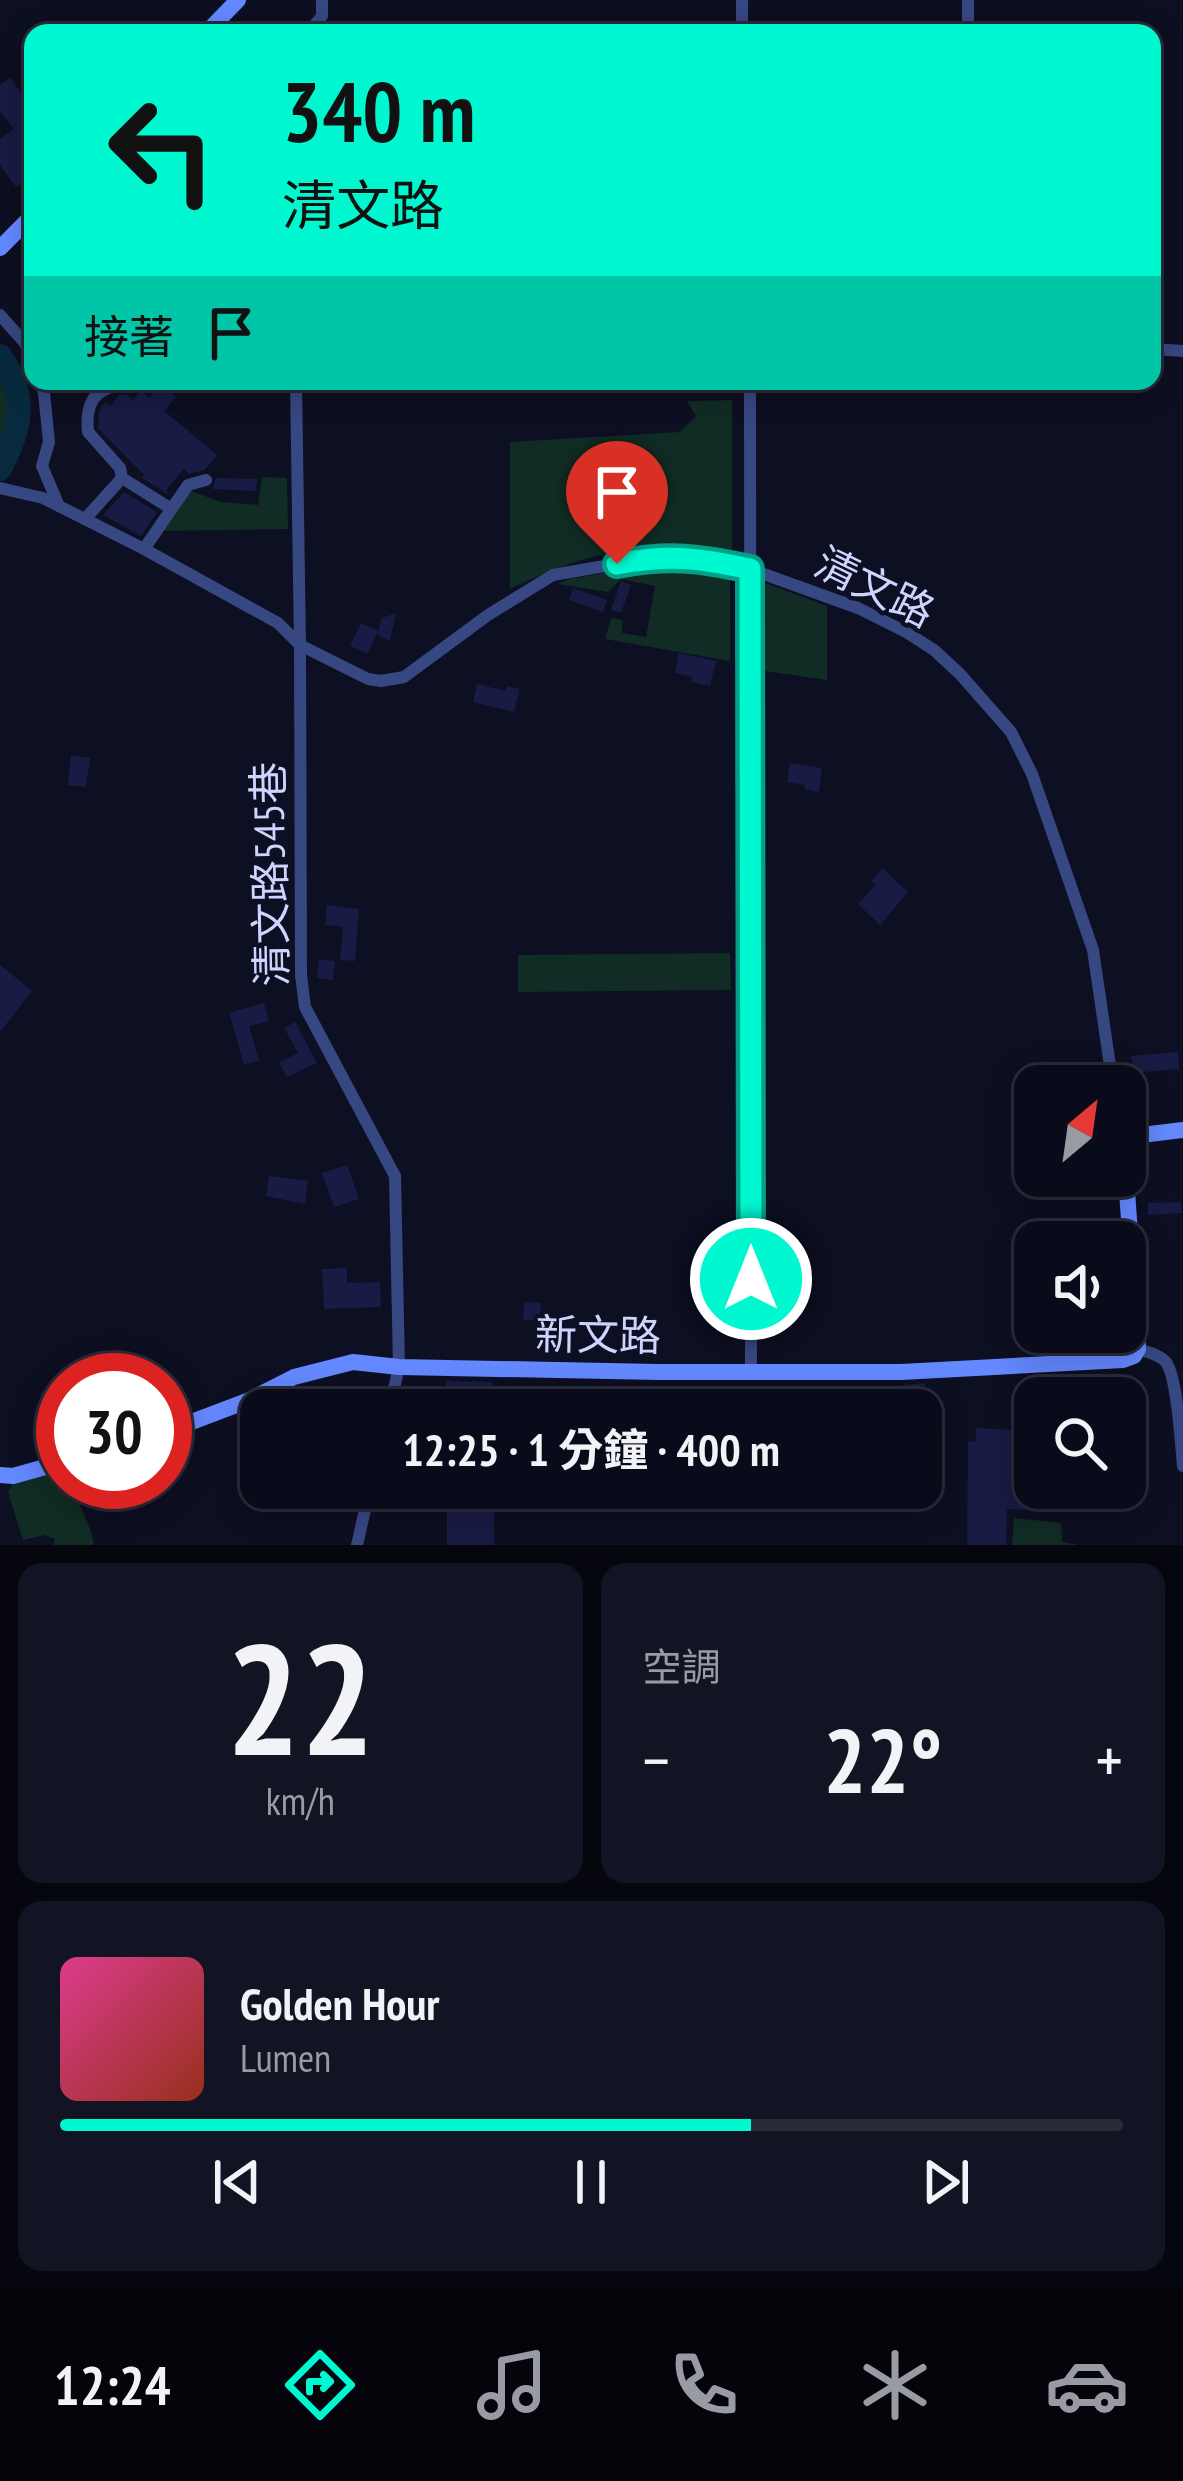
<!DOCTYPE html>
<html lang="zh-TW">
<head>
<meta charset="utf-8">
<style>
	:root { --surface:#0a0b1a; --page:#131423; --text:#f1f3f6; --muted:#999ba2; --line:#2a2b39; --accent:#00f8d1 }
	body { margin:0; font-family:"PT Sans Narrow","Noto Sans TC",sans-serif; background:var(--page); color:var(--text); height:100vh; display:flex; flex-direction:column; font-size:45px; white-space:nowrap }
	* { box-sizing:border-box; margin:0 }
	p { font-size:39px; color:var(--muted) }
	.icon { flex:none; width:66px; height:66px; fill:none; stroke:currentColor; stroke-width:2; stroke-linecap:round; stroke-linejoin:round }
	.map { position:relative; height:1545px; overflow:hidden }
	.drawer { display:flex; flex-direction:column; gap:18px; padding:18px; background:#06060e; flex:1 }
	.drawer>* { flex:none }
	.banner { position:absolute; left:24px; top:24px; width:1137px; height:366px; border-radius:24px; box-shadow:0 6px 30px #0003,0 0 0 3px var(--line); background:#00f8d1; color:#111; overflow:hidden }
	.needle { width:78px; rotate:29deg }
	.controls { position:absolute; left:1014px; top:1065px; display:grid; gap:24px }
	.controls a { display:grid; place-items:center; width:132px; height:132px; border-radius:24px; background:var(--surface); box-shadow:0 6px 30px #0003,0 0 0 3px var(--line); font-size:60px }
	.speed { position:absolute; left:36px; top:1353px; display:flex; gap:24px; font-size:60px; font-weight:700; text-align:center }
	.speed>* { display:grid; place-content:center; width:156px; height:156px; border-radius:50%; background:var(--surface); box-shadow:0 6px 30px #0003,0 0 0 3px var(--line); line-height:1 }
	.speed .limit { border:18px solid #d22; background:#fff; color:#111 }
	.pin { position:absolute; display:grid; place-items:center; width:102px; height:102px; color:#fff; margin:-123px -51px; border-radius:50% 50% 50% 0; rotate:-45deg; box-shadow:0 0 12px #0007 }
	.pin .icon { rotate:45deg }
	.me { position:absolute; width:132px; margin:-66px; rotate:0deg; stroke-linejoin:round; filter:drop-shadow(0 0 9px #0008) }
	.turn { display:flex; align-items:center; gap:42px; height:252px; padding:0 60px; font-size:54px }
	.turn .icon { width:156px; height:156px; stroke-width:2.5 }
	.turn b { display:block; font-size:84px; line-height:102px }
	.then { display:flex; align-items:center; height:114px; padding:0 60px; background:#0003; gap:24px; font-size:45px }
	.big { font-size:90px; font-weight:700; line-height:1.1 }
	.drawer .widget { flex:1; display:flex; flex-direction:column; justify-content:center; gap:18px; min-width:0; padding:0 42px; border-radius:24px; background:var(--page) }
	.drawer .dial { align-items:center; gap:0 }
	.dial b { font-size:156px; line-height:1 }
	.song { display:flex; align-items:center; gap:36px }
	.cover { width:144px; height:144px; border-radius:18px; background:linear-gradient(135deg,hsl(330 70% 55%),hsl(10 70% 35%)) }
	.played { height:12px; border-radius:6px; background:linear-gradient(90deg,var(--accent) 65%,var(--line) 65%) }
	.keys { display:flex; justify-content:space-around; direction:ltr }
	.heat { display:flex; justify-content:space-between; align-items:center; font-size:66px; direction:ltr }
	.drawer .tiles { flex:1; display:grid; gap:18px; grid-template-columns:1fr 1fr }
	.widget:last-child { grid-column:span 2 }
	.trip { position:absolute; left:240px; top:1389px; width:702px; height:120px; border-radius:24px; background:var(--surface); box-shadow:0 6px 30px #0003,0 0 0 3px var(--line); font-weight:700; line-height:120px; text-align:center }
	.tab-bar { display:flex; height:192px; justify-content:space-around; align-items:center; background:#04040a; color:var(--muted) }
	.tab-bar .icon { width:84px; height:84px }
	.tab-bar .on { color:var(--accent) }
	.tab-bar b { font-size:54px; color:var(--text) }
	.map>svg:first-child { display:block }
	.green { fill:#102c24 }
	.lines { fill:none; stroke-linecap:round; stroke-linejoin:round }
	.river { stroke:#082a3f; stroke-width:24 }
	.building { fill:#181b43 }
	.street { stroke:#374782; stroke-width:12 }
	.secondary { stroke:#6488ff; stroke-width:16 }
	.route-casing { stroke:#00a188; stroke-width:30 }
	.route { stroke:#00f8d1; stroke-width:21 }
	.labels { text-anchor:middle; stroke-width:9; stroke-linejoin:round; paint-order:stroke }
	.street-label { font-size:42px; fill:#cdd5ff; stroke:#0d0f22 }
</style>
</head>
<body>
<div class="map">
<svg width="1183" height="1545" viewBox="0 0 1183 1545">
	<rect width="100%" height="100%" fill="#0d0f22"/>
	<g class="green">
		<polygon points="0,363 17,409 0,459"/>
		<path d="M732 400V554C706 553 681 550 655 549 605 548 555 567 510 589V442L680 432 696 416 687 401Z"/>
		<polygon points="262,477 287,478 288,529 160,531 191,491 221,502 258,505"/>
		<polygon points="652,565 730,570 730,661 605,639 611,618 622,620 622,633 646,637 655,586 621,579 608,592 557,584 569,579"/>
		<polygon points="744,575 827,606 827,680 744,668"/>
		<polygon points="730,953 731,990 518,992 518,955"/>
		<polygon points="63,1464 63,1482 70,1482 91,1531 94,1545 53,1545 55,1539 45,1535 23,1540 8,1492 15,1479"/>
		<polygon points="1014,1518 1061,1523 1062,1542 1079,1545 1012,1545"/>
	</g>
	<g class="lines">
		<path class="river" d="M0 356C28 398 22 425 0 469"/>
	</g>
	<g class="building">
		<polygon points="10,78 33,108 33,190 26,180 16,187 0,165 0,139 14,129 0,111 0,85"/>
		<polygon points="161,384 176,397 164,411 217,455 205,470 189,474 184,469 166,490 169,495 142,478 144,475 98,428 99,411 105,402 110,406 119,395 126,394 133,400 141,391 149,398"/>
		<polygon points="216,478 257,479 256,491 213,489"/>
		<polygon points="124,492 157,512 141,536 103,515"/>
		<polygon points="621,581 631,585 621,613 611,610"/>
		<polygon points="573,588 607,600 603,612 569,600"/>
		<polygon points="396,613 390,641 377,635 382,618"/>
		<polygon points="361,623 378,631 368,654 350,646"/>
		<polygon points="679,653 716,661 710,686 691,682 692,677 675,673"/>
		<polygon points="477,684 506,691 507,686 520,689 514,712 473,702"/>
		<polygon points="71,755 90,758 86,787 68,785"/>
		<polygon points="790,763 822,768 819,792 804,789 805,785 787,782"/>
		<polygon points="883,869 908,892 880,925 858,904 875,885 871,881"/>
		<polygon points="327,905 359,909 355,961 340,960 343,927 325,925"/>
		<polygon points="319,959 335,961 333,980 317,978"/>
		<polygon points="0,965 32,991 0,1032"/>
		<polygon points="264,1003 269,1021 249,1026 259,1061 244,1065 229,1013"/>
		<polygon points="295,1022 317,1063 287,1077 279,1063 298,1053 284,1028"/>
		<polygon points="1178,1052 1179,1069 1133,1073 1131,1056"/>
		<polygon points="347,1165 359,1199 334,1207 322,1173"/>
		<polygon points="269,1176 308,1181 305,1204 266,1196"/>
		<polygon points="1181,1202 1182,1213 1148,1215 1148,1203"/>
		<polygon points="347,1268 347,1283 380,1282 381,1307 324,1309 322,1269"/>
		<polygon points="524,1302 541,1303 540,1321 523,1320"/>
		<polygon points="1100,1374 1101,1398 1036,1398 1036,1379 1074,1380 1073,1375"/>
		<polygon points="446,1381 493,1382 493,1410 446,1410"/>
		<polygon points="925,1383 925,1409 901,1409 903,1385"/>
		<polygon points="1125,1399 1147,1399 1147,1415 1141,1414 1141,1423 1125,1423"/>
		<polygon points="976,1428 1035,1431 1035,1488 1057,1488 1057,1510 1007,1509 1006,1545 967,1545 968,1441 976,1442"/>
		<rect x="447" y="1488" width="47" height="57"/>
	</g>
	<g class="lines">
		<g class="street">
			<polyline points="742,0 742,33"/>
			<polyline points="968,0 968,33"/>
			<polyline points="308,33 322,16 322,0"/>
			<polyline points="0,315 25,343 33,363"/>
			<polyline points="1152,349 1183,351"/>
			<polyline points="40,381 44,393 49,442 42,466 59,506"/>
			<path d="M135 381C102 387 84 393 88 432L120 468 122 478 170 508"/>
			<polyline points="296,381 300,645 301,975 305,1007 395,1176 399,1367 389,1410"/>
			<polyline points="750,381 751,1372"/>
			<polyline points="0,488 43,498 144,549 278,623 300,645 368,679 381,681 404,677 488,615 553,575 650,558 698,558 750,569 858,608 906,632 934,650 960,674 1011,732 1032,774 1093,950 1113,1086"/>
			<polyline points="85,519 122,478"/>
			<polyline points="144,549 188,485 206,480"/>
			<path d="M1138 1349C1147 1352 1158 1354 1165 1361 1177 1373 1181 1445 1183 1466"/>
			<polyline points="357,1545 370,1488"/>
		</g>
		<g class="secondary">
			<polyline points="206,33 238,0"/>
			<polyline points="0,248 33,215"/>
			<polyline points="1125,1137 1183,1130"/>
			<polyline points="165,1432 247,1401 294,1377 353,1362 399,1367 658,1372 901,1372 1123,1360 1134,1356 1138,1349 1125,1162"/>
			<polyline points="0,1475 13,1476 63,1462"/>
		</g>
	</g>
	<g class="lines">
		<g class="route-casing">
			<path id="route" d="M617 564C670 554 699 558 750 569L751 1279"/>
		</g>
		<use href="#route" class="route"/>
	</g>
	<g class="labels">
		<g class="street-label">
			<text transform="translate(875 587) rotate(26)" y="15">清文路</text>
			<text transform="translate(270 874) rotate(-91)" y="15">清文路545巷</text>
			<text transform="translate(598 1335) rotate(1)" y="15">新文路</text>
		</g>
	</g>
</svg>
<div class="controls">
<a><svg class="needle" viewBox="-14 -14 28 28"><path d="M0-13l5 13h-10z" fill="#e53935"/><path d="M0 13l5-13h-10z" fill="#999ba2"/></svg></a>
<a><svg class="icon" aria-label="sound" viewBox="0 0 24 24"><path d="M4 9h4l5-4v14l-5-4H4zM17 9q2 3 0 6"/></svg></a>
<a><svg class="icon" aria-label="search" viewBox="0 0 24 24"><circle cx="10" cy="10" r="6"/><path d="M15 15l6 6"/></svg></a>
</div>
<div class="speed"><div class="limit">30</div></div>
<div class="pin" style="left:617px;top:564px;background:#d93025"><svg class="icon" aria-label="arrive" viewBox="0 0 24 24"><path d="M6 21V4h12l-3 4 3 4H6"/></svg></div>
<svg class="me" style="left:751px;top:1279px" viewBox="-20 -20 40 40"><circle r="17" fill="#00f8d1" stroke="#fff" stroke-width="3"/><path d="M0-11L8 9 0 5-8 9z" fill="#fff"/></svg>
<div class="trip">12:25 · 1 分鐘 · 400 m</div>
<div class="banner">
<div class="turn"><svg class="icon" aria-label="left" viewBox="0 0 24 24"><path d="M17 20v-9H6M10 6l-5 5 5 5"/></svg><div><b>340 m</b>清文路</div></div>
<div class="then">接著<svg class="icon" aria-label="arrive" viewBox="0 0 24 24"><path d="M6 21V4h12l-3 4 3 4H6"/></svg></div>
</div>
</div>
<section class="drawer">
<div class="tiles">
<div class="widget dial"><b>22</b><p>km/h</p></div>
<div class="widget"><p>空調</p>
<div class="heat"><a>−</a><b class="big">22°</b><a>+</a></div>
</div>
<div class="widget">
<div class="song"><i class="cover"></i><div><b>Golden Hour</b><p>Lumen</p></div></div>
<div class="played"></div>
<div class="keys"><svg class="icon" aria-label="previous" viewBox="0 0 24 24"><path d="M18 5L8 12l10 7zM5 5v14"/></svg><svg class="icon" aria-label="pause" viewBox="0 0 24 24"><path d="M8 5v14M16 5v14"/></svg><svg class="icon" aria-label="next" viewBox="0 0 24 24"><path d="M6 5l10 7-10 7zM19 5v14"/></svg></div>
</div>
</div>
</section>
<nav class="tab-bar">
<b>12:24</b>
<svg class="icon on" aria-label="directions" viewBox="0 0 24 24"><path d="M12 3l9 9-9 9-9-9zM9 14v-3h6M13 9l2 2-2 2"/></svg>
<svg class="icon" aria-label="music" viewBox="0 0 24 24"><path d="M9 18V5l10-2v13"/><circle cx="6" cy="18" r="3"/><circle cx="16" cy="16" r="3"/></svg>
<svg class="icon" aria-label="phone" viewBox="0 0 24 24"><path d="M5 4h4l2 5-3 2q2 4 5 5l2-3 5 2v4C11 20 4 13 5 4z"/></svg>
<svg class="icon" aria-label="climate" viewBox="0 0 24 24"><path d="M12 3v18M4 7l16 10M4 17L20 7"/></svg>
<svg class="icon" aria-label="car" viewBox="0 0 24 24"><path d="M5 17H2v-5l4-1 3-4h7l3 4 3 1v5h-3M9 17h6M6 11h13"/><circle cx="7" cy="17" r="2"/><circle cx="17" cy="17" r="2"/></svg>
</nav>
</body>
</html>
